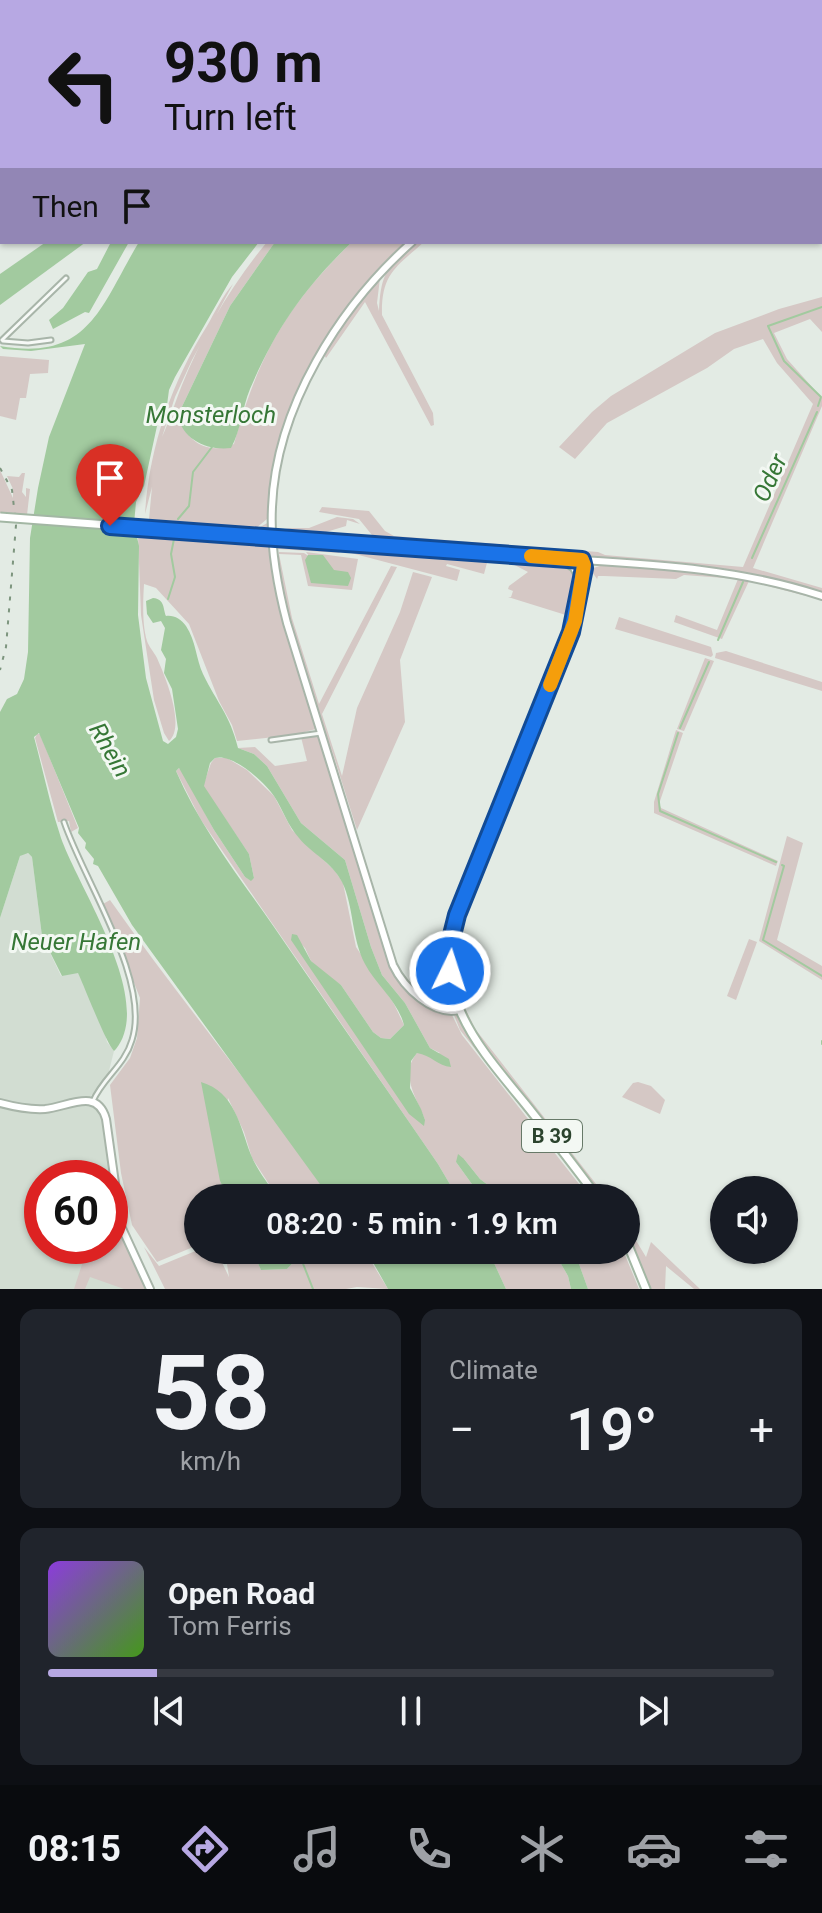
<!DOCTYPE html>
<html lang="en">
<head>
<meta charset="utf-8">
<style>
	:root { --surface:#171b24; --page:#20242c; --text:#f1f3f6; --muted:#9ea1a6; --line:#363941; --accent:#b7a8e3 }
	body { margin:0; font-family:Roboto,sans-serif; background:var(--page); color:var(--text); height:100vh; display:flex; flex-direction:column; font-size:30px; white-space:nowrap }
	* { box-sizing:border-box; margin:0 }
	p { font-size:26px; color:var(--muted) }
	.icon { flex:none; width:44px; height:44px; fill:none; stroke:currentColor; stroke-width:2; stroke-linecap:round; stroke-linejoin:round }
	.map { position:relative; height:1289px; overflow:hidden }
	.sheet { display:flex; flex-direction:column; gap:20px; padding:20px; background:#0d0f14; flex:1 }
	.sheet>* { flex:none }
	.hud { position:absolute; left:0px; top:0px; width:822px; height:244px; box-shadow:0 2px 6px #0004; background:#b7a8e3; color:#111; overflow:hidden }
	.tools { position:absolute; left:710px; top:1176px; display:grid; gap:16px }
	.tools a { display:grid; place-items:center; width:88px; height:88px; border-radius:50%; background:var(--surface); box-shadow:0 2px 6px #0004; font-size:40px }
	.speed { position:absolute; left:24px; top:1160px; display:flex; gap:16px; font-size:40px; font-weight:700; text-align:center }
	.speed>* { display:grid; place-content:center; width:104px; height:104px; border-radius:50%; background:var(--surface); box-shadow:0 2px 6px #0004; line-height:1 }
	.speed .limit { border:12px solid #d22; background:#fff; color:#111 }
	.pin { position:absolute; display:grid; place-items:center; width:68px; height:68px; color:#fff; margin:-82px -34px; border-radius:50% 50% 50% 0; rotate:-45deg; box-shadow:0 0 8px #0007 }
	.pin .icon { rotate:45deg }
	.me { position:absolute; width:88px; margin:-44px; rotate:4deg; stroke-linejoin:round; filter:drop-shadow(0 0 6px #0008) }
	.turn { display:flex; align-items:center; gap:28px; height:168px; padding:0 32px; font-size:36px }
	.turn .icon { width:104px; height:104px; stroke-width:2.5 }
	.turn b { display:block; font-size:56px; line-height:68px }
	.then { display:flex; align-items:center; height:76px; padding:0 32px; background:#0003; gap:16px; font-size:30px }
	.big { font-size:60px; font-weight:600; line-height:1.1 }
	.sheet .tile { flex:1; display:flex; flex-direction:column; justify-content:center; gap:12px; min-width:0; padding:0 28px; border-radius:16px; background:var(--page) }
	.sheet .dial { align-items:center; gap:0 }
	.dial b { font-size:104px; line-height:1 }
	.song { display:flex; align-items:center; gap:24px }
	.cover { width:96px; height:96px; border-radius:12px; background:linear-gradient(135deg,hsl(270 70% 55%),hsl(100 70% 35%)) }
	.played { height:8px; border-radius:4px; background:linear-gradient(90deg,var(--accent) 15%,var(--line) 15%) }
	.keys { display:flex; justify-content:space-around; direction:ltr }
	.heat { display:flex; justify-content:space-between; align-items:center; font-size:44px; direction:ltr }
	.sheet .tiles { flex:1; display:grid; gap:20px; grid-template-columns:1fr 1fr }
	.tile:last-child { grid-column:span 2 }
	.trip { position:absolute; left:184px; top:1184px; width:456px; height:80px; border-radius:40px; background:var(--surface); box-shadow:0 2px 6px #0004; font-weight:600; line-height:80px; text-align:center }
	.tabs { display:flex; height:128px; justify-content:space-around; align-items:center; background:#090b0e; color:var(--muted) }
	.tabs .icon { width:56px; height:56px }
	.tabs .selected { color:var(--accent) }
	.tabs b { font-size:36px; color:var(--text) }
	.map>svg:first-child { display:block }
	.built { fill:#d2ddd2; fill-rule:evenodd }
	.green { fill:#d5c8c5 }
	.water { fill:#a2ca9f }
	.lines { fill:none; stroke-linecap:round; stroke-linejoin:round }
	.stream { stroke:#a2ca9f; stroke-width:2 }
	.street-casing { stroke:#a8b5a9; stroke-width:7 }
	.secondary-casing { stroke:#a8b5a9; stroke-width:10 }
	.primary-casing { stroke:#a3b7a4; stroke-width:11 }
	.street { stroke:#f6f9f6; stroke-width:3 }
	.secondary { stroke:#fff; stroke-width:6 }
	.primary { stroke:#fff; stroke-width:7 }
	.rail { stroke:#7d957e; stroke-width:2; stroke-dasharray:4 8; stroke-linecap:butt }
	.primary-bridge-casing { stroke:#a3b7a4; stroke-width:11; stroke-linecap:butt }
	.primary-bridge { stroke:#fff; stroke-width:7 }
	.route-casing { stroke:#114b97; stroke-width:20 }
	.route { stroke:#1a73e8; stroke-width:14 }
	.slow { stroke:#f59e0b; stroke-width:14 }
	.labels { text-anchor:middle; stroke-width:6; stroke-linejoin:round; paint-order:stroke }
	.shield { fill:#f3f8f3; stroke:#677968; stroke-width:2 }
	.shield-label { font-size:20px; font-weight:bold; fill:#2b432d }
	.water-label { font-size:24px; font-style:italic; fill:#367736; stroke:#f3f8f3 }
</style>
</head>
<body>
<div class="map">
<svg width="822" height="1289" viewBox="0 0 822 1289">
	<rect width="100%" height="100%" fill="#e3ebe4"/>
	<path class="built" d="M26 852 32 857 42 936 61 976 78 972 104 1029 107 1042 114 1051 108 1075 85 1103 96 1107 101 1112 118 1223 130 1258 147 1289H0V918L20 856ZM42 1178H110V1246H42Z"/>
	<g class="green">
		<polygon points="681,0 822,0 822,74 820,74 820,2 673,2"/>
		<path d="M267 242H275L230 306 178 415C186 441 207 456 234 444 258 356 286 306 352 242H409L353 301 317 356 280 449 270 490 267 519 255 529 149 519 152 487 145 514C149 448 172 381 207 326 215 312 223 295 233 284L192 360 175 397 162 437C170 420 175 402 182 385 202 335 232 284 267 242Z"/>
		<path d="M415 242H424C396 267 381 274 382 315L433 413 434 425 431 426 365 302 326 358 323 353 346 316 380 278 377 303 379 311C381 271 387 269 415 242Z"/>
		<polygon points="822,297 822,332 810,319 774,333 787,359 822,398 822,406 753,568 822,588 822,592 721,568 376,540 359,519 319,512 322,507 369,511 385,531 394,536 598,552 605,555 743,567 813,404 777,363 763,339 734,349 707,368 607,423 575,459 559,447 592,412 611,396 715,333 779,309"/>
		<polygon points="0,356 49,360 48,373 30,374 26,398 20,398 16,420 0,416"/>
		<polygon points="0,470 13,498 13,489 7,476 19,477 22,473 25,473 22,492 26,497 26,488 30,489 27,515 0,513"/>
		<polygon points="337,517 353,519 360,524 347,520 346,526 316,535 285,528 309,528"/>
		<path d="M269 522 274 571 316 729 293 735 237 741 232 725 219 701 189 624 156 588 144 584C143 601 142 624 147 641 149 647 154 652 157 658 165 676 186 726 169 741L164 733 154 700 141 615 138 535 145 538 151 526 161 524 253 531Z"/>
		<path d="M276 541 563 564 569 566C579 582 573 598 569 616L508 597H511L513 591 508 589 509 586 528 572 507 561 488 559 484 574 447 564 446 566 460 570 457 581 336 549 340 553 278 549Z"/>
		<polygon points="279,552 304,553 310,557 306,552 358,559 352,590 308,586 301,555 279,554 292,618 319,704 391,566 397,567 322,714 342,776 357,708 400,612 413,572 432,577 400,660 405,722 357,830 329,741 353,823 351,827 286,613 276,555 278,558"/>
		<polygon points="603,565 722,574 803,592 822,600 749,581 722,639 674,622 676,615 717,630 738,579 684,575 676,579 604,576 598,576 596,583 597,579 590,569"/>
		<polygon points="619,617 711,647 713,655 711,657 615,629"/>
		<polygon points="726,651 822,682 822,691 715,658 716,653"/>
		<polygon points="705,658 714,661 684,731 677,729"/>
		<polygon points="676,730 683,733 659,804 661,808 778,861 776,866 654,813 654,802"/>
		<polygon points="37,734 40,734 78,828 71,832 69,821 58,822 35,738"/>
		<path d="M315 735 320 737 398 977 436 1010 452 1015 462 1035 590 1198H505L480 1179 464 1159 456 1162 482 1198H458L438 1164 201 820 176 771 179 768 184 774 214 830 245 877 250 880 254 878 249 854 203 786 211 763 215 758H227L247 770 274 796 292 830 335 871 343 883 356 947 394 1004 404 1025 390 1039 381 1038 373 1032 341 985 322 973 311 961 305 948 292 935 425 1120C417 1098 399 1075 417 1053H440L430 1048 405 1003 382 975 371 947 345 860 301 823 267 766 254 754 238 748 255 747 275 766 307 761 301 737Z"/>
		<polygon points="787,836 803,843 777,940 822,966 822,980 759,941"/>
		<path d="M110 900C181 1001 261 1096 330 1198H278L252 1158 244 1132 228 1098 220 1181 228 1198H198V1245L157 1262 132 1225 121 1173 110 1085 130 1058 137 1038 140 998 103 904Z"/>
		<polygon points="749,939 757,942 736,1000 727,996"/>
		<polygon points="454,952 460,998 476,1030 607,1198 593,1198 460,1030 454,1015 461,1012 453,982"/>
		<polygon points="638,1082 651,1086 665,1100 660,1114 622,1097 633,1083"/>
		<polygon points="111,1176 122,1239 147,1289 124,1289 90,1277 85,1289 74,1289 88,1246 110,1246"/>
		<polygon points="626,1224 646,1257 651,1242 700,1289 694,1289 666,1266 665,1289 641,1289 625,1250"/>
		<polygon points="144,1247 159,1266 198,1250 216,1250 229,1277 227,1264 220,1250 252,1250 261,1270 287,1269 305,1250 364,1250 388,1289 357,1287 346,1289 165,1289"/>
		<polygon points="488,1250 553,1250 568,1276 571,1289 506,1289"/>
		<polygon points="574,1250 623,1250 639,1289 588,1289"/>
	</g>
	<g class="water">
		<polygon points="367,0 663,0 364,2"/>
		<polygon points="46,242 86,242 0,305 0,274"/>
		<polygon points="111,242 129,242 89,313 85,312 53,329 49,320 63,308 88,272 97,269"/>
		<path d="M139 242H259L232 277 175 377 169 390 167 405 157 426 144 486 136 502 134 524 139 546 138 615 146 678 163 741 168 744 176 737 178 729 172 689 164 673 166 659 161 650 165 628 161 621 153 623 147 614 146 601 153 598C165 599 163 609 166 616 174 615 181 619 186 626 196 641 196 659 203 674 217 703 230 715 238 748L254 754 267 766 301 823 345 860 371 947 382 975 405 1003 430 1048 449 1059 451 1067C438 1066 431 1055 417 1053L411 1061 410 1088 421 1109 425 1120 424 1126 409 1114 291 940 292 934 297 935 311 961 341 985 373 1032 381 1038 390 1039 404 1025C398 1001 376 985 365 964 351 937 354 906 342 882 332 862 312 854 299 838 288 826 283 810 274 796 264 782 233 753 215 758L210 763 204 786 249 854 254 878 251 881 245 877 214 830 179 768 176 771C200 827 239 877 274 927 328 1006 384 1085 438 1164L458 1198H330L132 925 98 866 93 864 94 859 85 848 86 843 78 833 79 828 39 733 34 737C43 770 50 805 61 838 79 889 155 1000 116 1049L114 1051C106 1043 85 988 78 973L62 976 42 936 32 857 28 853 20 856 0 918V712L7 699 17 694 24 679 28 652 30 538 38 488 49 437 85 344 31 351 3 349 0 346C90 362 101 305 139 242Z"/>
		<path d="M275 242H352C305 287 276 328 250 389 242 408 241 430 231 448 208 451 182 440 178 415L230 306Z"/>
		<polygon points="308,555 323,555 334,570 348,572 351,578 348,586 311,583 305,560"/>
		<path d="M201 1082C235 1092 240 1126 251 1155 257 1170 269 1185 278 1198H228L220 1181Z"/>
		<polygon points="458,1154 464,1159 480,1179 505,1198 482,1198 456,1162"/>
		<polygon points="252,1250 305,1250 287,1269 261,1270"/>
		<polygon points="366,1250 488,1250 506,1289 388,1289"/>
		<polygon points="553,1250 574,1250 588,1289 571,1289 568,1276"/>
	</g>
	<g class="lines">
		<g class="stream">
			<polyline points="818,406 821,397 784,361 768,326 822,307"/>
			<polyline points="178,519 189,506 193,472 212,447"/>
			<polyline points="752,558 817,412"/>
			<polyline points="168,599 175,577 171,554 175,534"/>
			<polyline points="718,640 743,582"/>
			<polyline points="680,728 709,662"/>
			<polyline points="678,733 658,794 660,811 776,862"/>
			<polyline points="782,865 784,866 763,940 822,976"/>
			<polyline points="822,1041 822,1044"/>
			<polyline points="300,1256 313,1289"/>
		</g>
		<g class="street-casing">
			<g id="street">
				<polyline points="173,0 176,2"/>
				<polyline points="0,40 2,39"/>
				<polyline points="0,72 2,75"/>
				<polyline points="0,116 2,115"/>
				<polyline points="0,214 2,211"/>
				<polyline points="2,340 66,278"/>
				<polyline points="3,341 28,343 51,340"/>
				<polyline points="271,740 321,733"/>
				<path d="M64 822C84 881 151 980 132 1040 125 1065 103 1078 93 1101"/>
			</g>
		</g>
		<g class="secondary-casing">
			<g id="secondary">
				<polyline points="332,2 336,0"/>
				<polyline points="820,80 822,80"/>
				<polyline points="0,139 2,142"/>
				<polyline points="0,239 2,238"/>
				<path d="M412 242C339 307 276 407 272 507 270 546 277 585 287 623L393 965C404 988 433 1016 459 1010"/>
				<path d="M582 560C663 565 744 570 822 596"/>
				<path d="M0 1103C15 1107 29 1110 45 1109 68 1107 97 1087 106 1119L121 1226 150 1289"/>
			</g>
		</g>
		<g class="primary-casing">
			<g id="primary">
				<polyline points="282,538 582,560"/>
				<polyline points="560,559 574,567 578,574"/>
				<path d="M582 560 584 568 573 628 457 915C431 997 478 1046 527 1106 551 1136 575 1167 598 1198"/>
				<polyline points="626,1240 646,1289"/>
			</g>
		</g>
		<use href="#street" class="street"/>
		<use href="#secondary" class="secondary"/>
		<use href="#primary" class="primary"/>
		<g class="rail">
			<polyline points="67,2 67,0"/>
			<polyline points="0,205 2,202"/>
			<polyline points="0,468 12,490 16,525 6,647 0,670"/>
		</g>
		<g class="primary-bridge-casing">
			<polyline id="primary-bridge" points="0,517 282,538"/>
		</g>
		<use href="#primary-bridge" class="primary-bridge"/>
	</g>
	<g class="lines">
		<g class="route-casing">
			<polyline id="route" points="110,526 582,560 584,568 571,632 457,915 450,943 450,971"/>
		</g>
		<use href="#route" class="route"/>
		<polyline class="slow" points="531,556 582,560 584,565 575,621 550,685"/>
	</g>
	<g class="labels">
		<rect class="shield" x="522" y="1120" width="60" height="32" rx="6"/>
		<g class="shield-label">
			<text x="552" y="1143">B 39</text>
		</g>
		<g class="water-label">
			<text x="211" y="423">Monsterloch</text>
			<text transform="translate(770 478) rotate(-66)" y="8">Oder</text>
			<text transform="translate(110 750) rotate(60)" y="8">Rhein</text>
			<text x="76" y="950">Neuer Hafen</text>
		</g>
	</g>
</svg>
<div class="tools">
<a><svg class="icon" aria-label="sound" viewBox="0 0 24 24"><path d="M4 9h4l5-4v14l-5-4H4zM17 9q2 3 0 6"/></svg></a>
</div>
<div class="speed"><div class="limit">60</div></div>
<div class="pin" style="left:110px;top:526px;background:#d93025"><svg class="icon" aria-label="arrive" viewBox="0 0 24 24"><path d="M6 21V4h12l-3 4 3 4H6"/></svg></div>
<svg class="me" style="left:450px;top:971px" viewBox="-20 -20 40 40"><circle r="17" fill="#1a73e8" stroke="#fff" stroke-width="3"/><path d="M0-11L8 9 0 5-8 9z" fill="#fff"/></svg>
<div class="trip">08:20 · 5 min · 1.9 km</div>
<div class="hud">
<div class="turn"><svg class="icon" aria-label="left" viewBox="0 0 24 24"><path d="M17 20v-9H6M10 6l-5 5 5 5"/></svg><div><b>930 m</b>Turn left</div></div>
<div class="then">Then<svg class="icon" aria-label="arrive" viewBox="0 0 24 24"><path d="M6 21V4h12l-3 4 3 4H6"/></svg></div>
</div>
</div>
<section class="sheet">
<div class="tiles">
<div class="tile dial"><b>58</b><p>km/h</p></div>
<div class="tile"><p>Climate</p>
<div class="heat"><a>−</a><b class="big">19°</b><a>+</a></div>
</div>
<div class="tile">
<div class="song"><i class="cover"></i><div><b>Open Road</b><p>Tom Ferris</p></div></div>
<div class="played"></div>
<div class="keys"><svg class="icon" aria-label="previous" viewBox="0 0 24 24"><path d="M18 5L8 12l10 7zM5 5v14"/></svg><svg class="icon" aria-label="pause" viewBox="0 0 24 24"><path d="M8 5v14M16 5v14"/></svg><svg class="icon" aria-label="next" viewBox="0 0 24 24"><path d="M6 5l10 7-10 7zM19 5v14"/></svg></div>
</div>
</div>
</section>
<nav class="tabs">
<b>08:15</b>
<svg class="icon selected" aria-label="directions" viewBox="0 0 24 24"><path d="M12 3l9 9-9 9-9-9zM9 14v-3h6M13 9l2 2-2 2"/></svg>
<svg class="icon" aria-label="music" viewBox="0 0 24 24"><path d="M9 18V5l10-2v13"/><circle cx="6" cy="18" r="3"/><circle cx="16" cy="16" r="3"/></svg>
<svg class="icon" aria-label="phone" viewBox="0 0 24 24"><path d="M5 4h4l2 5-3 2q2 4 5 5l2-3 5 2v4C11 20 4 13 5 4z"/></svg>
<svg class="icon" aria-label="climate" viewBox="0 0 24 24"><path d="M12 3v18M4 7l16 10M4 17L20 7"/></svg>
<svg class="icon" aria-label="car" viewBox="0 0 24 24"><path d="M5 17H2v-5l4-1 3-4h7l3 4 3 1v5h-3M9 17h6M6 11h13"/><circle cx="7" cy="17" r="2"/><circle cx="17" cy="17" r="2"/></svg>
<svg class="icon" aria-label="filters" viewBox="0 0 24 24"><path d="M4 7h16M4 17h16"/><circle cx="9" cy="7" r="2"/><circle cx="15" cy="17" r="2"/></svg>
</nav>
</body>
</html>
